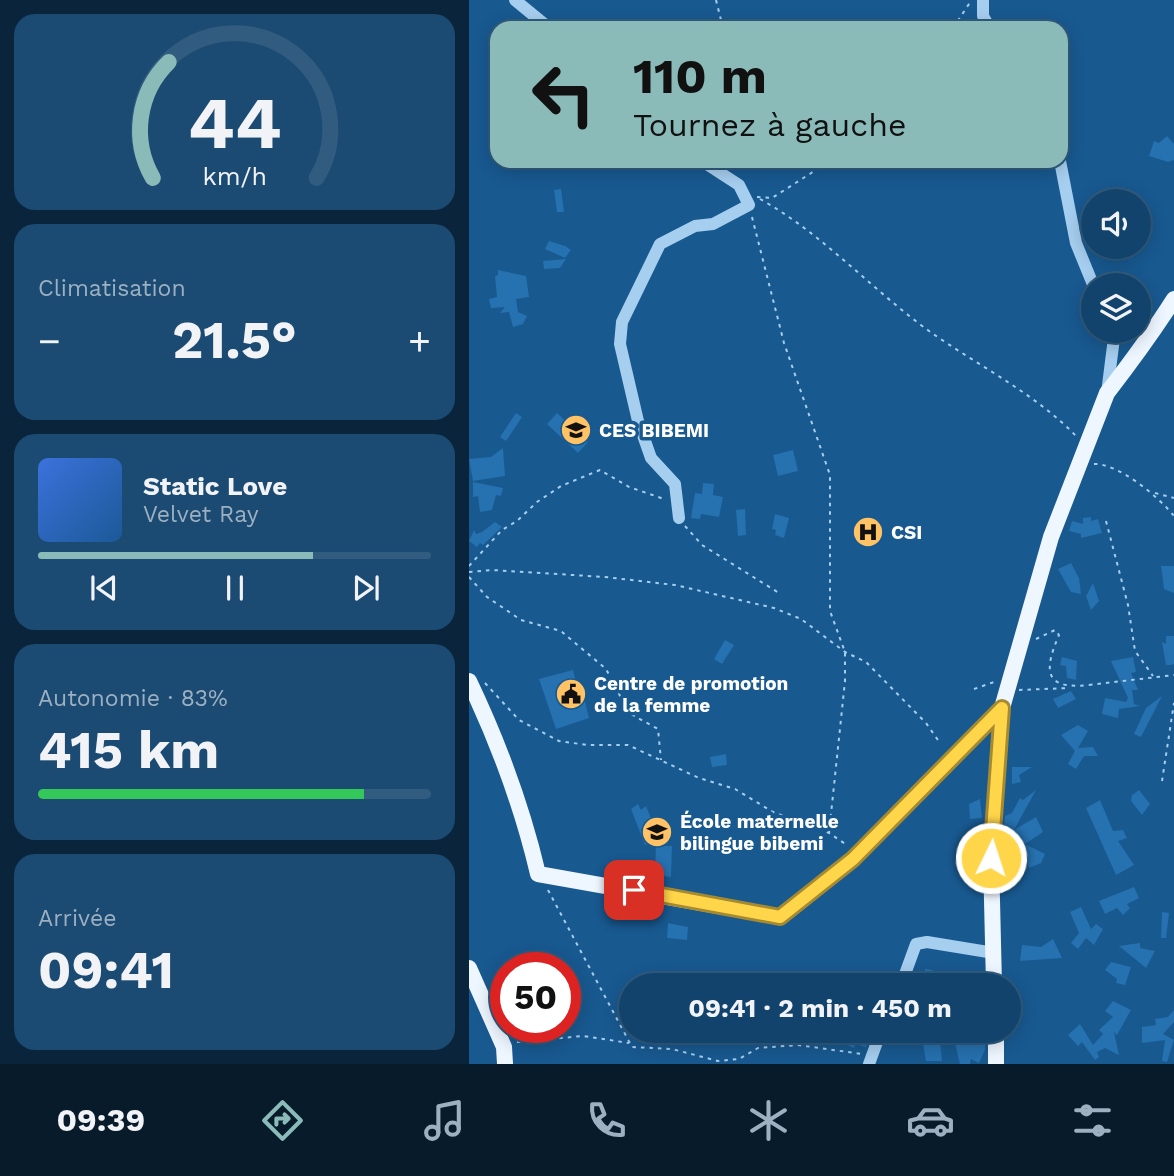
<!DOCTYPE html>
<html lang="fr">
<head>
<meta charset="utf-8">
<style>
	:root { --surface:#12436c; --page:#1b4a72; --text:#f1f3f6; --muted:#9cb0c2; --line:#315c7f; --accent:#8bbbb9 }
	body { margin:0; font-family:"Work Sans",sans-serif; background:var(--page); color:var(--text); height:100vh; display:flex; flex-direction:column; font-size:26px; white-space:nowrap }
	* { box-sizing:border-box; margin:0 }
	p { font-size:23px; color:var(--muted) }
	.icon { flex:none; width:38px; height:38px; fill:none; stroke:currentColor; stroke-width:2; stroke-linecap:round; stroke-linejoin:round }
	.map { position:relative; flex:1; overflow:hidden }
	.drawer { display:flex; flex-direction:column; gap:14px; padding:14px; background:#0a253b; width:469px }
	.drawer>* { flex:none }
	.banner { position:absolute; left:21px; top:21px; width:578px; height:147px; border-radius:21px; box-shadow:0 4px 18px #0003,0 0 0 2px var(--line); background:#8bbbb9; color:#111; overflow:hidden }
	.buttons { position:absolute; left:612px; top:189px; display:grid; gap:14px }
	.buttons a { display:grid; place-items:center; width:70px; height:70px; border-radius:50%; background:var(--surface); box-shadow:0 4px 18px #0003,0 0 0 2px var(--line); font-size:35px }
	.speed { position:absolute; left:21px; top:952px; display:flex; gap:14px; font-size:35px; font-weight:700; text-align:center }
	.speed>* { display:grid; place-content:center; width:91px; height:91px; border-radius:50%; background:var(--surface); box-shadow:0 4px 18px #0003,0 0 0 2px var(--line); line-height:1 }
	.speed .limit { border:10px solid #d22; background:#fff; color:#111 }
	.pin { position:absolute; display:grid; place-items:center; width:60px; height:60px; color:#fff; margin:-30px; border-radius:14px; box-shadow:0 4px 10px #0006 }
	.me { position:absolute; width:77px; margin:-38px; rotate:4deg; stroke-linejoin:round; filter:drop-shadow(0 0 5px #0008) }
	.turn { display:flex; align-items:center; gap:24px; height:147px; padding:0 28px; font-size:32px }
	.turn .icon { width:91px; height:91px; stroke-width:2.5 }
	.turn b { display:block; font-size:49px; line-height:60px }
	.big { font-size:52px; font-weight:700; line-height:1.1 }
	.drawer .tile { flex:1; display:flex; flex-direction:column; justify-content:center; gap:10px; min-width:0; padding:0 24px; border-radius:21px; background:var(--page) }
	.drawer .dial { align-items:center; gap:0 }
	.dial svg { height:182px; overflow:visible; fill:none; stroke:var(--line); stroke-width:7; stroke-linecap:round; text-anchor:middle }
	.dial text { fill:var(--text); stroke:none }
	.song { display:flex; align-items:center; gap:21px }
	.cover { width:84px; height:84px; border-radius:10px; background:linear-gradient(135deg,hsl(220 70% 55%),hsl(210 70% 35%)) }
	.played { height:7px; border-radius:4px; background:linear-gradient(90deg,var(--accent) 70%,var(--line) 70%) }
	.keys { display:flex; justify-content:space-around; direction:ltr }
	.heat { display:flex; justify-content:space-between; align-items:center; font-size:38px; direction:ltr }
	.charge { height:10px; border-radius:5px; background:linear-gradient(90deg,#34c759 83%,var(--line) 0) }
	.trip { position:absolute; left:150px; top:973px; width:402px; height:70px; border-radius:35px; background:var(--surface); box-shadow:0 4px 18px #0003,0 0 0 2px var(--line); font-weight:700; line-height:70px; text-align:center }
	.tab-bar { display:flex; height:112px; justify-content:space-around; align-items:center; background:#071b2b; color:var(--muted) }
	.tab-bar .icon { width:49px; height:49px }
	.tab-bar .active { color:var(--accent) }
	.tab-bar b { font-size:32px; color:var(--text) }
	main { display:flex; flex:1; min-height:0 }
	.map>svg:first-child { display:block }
	.building { fill:#2671af }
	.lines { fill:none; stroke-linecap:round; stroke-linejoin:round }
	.path { stroke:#a6ceef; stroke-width:2; stroke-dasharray:3.5 5; stroke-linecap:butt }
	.minor { stroke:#a6ceef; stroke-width:12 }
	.major { stroke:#eef6ff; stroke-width:16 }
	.route-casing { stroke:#a68a30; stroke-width:18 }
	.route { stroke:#ffd54a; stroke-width:12 }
	.labels { text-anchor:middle; stroke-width:7; stroke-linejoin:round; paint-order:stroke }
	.poi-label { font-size:19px; font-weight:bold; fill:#fff; stroke:#185990; text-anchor:start }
</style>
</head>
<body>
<main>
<section class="drawer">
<div class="tile dial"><svg viewBox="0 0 100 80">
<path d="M14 69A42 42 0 1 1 86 69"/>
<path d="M14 69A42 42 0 0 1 21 18" stroke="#8bbbb9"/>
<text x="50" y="56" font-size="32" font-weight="700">44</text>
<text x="50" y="72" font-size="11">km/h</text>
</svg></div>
<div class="tile"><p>Climatisation</p>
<div class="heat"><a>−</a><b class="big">21.5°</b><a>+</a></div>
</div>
<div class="tile">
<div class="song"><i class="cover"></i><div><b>Static Love</b><p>Velvet Ray</p></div></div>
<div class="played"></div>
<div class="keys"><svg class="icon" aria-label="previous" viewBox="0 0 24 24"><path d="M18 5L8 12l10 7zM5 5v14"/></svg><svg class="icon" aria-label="pause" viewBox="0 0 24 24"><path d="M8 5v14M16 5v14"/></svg><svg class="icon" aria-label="next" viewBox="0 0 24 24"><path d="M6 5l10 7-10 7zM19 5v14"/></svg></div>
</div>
<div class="tile"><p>Autonomie · 83%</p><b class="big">415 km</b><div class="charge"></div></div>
<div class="tile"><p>Arrivée</p><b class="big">09:41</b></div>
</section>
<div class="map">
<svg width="705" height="1064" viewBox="0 0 705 1064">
	<rect width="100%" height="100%" fill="#185990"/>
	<g class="building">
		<polygon points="698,136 705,144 705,160 699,162 680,156 685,141 690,143"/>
		<polygon points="92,189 95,212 88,212 85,190"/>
		<polygon points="80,241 96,246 102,250 96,258 76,249"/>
		<polygon points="97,259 91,268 75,269 74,261"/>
		<polygon points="29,270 57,276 60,297 47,299 49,312 58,316 54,324 44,327 40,312 31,313 36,307 22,308 20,299 28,297 26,276 29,275"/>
		<polygon points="47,413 53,417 37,441 31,437"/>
		<polygon points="88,413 119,442 109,453 78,424"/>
		<polygon points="34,448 36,476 4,481 0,459 22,457"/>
		<polygon points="324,450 329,471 309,476 304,455"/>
		<polygon points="4,482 34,488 32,496 27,495 23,510 11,512 9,496 4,497"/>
		<polygon points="234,483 245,484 244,495 254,497 250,517 232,514 231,519 222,518 226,493 233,494"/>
		<polygon points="276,509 277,535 269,536 267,510"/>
		<polygon points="306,514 320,518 315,538 306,535 307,530 303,529"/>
		<polygon points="622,517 622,521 629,519 633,533 612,538 612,534 600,531 603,521 614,524 614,518"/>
		<polygon points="26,522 33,527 14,545 11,543 8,547 0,541 5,530 7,534 13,532"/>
		<polygon points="602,563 610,578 612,594 602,592 589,569"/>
		<polygon points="692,566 705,566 705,593 695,589"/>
		<polygon points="624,583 630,601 622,610 617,596"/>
		<polygon points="697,636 705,636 705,664 702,665 697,665 693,642 697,644"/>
		<polygon points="256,640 265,645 253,664 245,659"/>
		<polygon points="593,657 608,661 607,680 598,678 597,666 591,665"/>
		<polygon points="664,657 667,672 662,673 669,690 663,690 665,704 671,706 650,709 649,718 633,714 636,698 657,702 659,698 642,661"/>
		<polygon points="104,670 107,682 111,681 120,718 87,729 70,679"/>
		<polygon points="602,691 607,699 589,708 584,699"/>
		<polygon points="693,696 672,737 665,734 677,708"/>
		<polygon points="609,725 619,731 609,748 624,747 629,756 615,756 607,769 599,764 606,751 592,735"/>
		<polygon points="257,754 258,765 243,767 241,757"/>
		<polygon points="543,767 563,767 550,775 552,782 543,784"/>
		<polygon points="567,790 545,830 567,817 574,832 556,844 576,854 572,863 560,868 551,848 548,850 542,840 538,842 534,834 536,816 543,813 551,798 554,800"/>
		<polygon points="670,790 681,804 673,815 662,801 663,795"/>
		<polygon points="511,799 513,818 501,819 500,804"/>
		<polygon points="631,800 644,831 654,830 658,838 649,841 665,865 647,875 617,808"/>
		<polygon points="169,804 172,810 177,806 193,846 203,846 202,877 186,875 187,841 176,845 162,809"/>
		<polygon points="665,887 670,898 658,904 661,908 654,915 648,908 636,914 630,901"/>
		<polygon points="612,907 622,929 627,924 634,929 625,945 617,938 609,949 602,943 610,933 601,912"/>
		<polygon points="693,912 700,913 697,938 692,938"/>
		<polygon points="199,923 219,927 218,940 198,938"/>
		<polygon points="584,939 593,958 551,961 553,945 572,947"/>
		<polygon points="671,943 671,948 686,951 677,968 650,946"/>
		<polygon points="642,962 662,967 656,985 647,983 648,979 636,970"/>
		<polygon points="456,969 464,970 464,977 475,979 475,982 442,983 445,974 456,976"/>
		<polygon points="644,1001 662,1010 648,1035 645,1032 650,1055 636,1048 628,1052 630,1057 626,1060 613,1042 609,1046 599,1035 611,1024 624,1045 634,1034 630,1030 644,1017 636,1011"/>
		<polygon points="705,1010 705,1022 694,1034 705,1040 698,1062 693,1061 696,1040 673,1043 673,1027 687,1025 686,1019 699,1017"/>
		<polygon points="377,1031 402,1033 397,1047 386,1044 385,1048 373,1042"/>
		<polygon points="434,1031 470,1031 473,1061 457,1061 454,1043 437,1044"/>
		<polygon points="516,1038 516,1050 510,1063 502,1059 501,1064 491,1064 485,1039"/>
	</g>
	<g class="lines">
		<g class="path">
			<polyline points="247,0 254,28"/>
			<polyline points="484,28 502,1"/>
			<polyline points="263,161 263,168"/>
			<polyline points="288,197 303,198 361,161"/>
			<path d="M291 199C354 234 402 289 460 331 508 365 567 394 608 437"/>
			<polyline points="283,217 315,343 361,475 361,611 376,652 376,681 360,833"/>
			<path d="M625 464C649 463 690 497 705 516"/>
			<polyline points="686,493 705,498"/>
			<polyline points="637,521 659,605 666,651 684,676"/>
			<polyline points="216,526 233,545 310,593"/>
			<polyline points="0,566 33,530 48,521 68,502 92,486 131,470 160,487 195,499"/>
			<polyline points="0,572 23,570 136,577 206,585 305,608 332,619 376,652 397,662 457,723 471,743"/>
			<polyline points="0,577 18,597 52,620 92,631 137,669 160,713 189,729 192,760"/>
			<path d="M567 639 586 630 590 635C575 670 574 690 620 685"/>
			<polyline points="16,683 50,720 90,741 118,745 159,745 230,778 266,789 304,812 360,833 378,845"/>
			<polyline points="620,685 705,675"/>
			<polyline points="505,689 528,681"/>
			<polyline points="550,690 601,688"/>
			<polyline points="693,781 705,703"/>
			<polyline points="79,890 163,1047 203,1049 249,1061 270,1059 289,1048 329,1045 393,1054"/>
			<polyline points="48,1042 114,1036 160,1043"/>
		</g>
		<g class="minor">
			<polyline points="46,0 80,28"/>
			<polyline points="514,0 514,16 521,28"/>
			<polyline points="591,161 607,243 625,287"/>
			<polyline points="638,393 645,338 643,331"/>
			<polyline points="210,518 206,484 182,458 169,421 151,344 153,322 191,244 226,226 244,224 280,205 270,185 233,161"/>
			<polyline points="432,985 447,944 458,942 525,953"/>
			<polyline points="400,1064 412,1031"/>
		</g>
		<g class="major">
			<path d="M0 681C30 744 53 806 69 874L311 917 384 859 533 708"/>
			<polyline points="0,968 35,1047 36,1064"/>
			<path d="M525 985 522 858 533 708 582 537 638 393C662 362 684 332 705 299"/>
			<polyline points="527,1031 527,1064"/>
		</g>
	</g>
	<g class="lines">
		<g class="route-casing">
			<polyline id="route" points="165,890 311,917 384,859 533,708 522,858"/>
		</g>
		<use href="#route" class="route"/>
	</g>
	<defs>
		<g id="school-disc" transform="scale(1.575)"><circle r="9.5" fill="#ffc264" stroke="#185990"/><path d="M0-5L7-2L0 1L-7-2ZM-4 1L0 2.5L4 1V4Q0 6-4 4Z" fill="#111"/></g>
		<g id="hospital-disc" transform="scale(1.575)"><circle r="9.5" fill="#ffc264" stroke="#185990"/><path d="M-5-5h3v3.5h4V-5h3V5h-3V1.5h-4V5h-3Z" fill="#111"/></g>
		<g id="civic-disc" transform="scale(1.575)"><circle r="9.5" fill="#ffc264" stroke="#185990"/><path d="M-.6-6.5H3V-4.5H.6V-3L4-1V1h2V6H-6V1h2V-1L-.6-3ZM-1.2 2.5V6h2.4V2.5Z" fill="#111"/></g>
	</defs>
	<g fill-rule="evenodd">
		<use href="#school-disc" x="107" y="430"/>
		<use href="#hospital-disc" x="399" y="532"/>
		<use href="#civic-disc" x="102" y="694"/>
		<use href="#school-disc" x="188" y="832"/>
	</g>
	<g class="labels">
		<g class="poi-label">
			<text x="130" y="437">CES BIBEMI</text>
			<text x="422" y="539">CSI</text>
			<text x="125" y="690">Centre de promotion<tspan x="125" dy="22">de la femme</tspan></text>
			<text x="211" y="828">École maternelle<tspan x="211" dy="22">bilingue bibemi</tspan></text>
		</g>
	</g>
</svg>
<div class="buttons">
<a><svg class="icon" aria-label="sound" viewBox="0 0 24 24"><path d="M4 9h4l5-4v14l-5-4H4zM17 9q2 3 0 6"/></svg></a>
<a><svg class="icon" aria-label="layers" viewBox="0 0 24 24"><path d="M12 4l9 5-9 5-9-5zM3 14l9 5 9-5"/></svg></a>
</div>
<div class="speed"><div class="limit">50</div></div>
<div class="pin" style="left:165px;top:890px;background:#d93025"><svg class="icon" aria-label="arrive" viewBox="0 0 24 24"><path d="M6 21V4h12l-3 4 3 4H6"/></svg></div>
<svg class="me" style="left:522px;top:858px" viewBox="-20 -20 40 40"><circle r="17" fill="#ffd54a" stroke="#fff" stroke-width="3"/><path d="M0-11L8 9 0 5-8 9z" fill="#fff"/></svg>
<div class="trip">09:41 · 2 min · 450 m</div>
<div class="banner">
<div class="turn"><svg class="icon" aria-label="left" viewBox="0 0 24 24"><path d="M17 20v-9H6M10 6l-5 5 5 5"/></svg><div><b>110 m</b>Tournez à gauche</div></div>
</div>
</div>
</main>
<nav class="tab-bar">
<b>09:39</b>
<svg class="icon active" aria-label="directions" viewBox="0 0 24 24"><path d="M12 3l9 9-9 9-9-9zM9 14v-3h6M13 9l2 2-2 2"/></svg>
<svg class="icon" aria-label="music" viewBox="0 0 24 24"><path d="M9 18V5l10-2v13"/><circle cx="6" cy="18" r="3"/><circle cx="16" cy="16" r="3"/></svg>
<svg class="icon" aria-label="phone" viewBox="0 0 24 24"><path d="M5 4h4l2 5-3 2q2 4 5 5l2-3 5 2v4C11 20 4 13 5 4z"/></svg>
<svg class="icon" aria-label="climate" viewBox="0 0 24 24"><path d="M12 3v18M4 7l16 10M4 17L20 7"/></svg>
<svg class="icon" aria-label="car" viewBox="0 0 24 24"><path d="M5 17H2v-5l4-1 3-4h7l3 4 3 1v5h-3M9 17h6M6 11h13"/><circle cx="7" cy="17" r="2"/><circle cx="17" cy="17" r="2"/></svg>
<svg class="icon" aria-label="filters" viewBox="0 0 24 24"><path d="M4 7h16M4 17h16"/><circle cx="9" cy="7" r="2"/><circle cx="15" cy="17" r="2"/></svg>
</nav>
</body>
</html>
